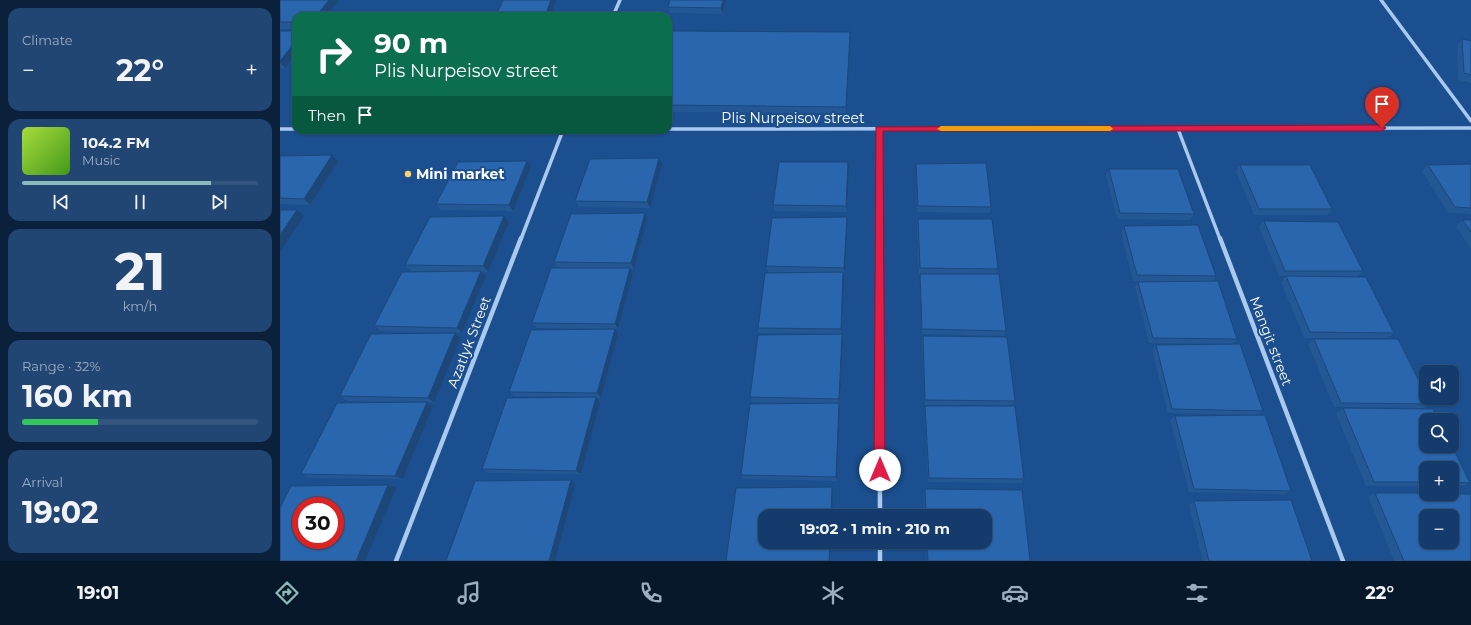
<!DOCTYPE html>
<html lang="en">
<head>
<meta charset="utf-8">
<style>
	:root { --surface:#143b6b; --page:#214673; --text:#f1f3f6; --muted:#9dadc1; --line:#33557e; --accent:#8bbbb9 }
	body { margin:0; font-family:Montserrat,sans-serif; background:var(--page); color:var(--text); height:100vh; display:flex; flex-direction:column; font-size:15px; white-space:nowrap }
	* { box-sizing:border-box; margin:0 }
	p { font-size:13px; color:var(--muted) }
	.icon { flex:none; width:22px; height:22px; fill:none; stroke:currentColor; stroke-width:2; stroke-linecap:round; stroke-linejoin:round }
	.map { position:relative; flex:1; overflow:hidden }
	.sheet { display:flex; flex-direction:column; gap:8px; padding:8px; background:#0b203b; width:280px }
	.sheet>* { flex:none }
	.banner { position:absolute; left:12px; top:12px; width:380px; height:122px; border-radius:12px; box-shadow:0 1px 3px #0004,0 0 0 1px var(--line); background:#0b6e4f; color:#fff; overflow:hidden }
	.fabs { position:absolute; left:1139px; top:365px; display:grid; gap:8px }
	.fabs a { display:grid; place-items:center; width:40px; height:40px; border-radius:8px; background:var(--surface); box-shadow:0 1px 3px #0004,0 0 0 1px var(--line); font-size:20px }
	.speed { position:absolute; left:12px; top:497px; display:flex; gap:8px; font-size:20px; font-weight:700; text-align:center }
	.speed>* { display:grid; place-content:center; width:52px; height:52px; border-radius:50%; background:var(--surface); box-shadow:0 1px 3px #0004,0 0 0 1px var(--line); line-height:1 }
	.speed .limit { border:6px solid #d22; background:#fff; color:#111 }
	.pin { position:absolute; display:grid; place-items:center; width:34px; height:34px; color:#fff; margin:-41px -17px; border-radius:50% 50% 50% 0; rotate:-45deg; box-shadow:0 0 4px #0007 }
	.pin .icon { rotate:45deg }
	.me { position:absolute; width:44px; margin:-22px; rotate:0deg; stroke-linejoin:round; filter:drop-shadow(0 0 3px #0008) }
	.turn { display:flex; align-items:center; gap:14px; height:84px; padding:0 16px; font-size:18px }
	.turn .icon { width:52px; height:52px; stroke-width:2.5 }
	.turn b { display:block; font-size:28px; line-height:34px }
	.then { display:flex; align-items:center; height:38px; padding:0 16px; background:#0003; gap:8px; font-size:15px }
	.big { font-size:30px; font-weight:700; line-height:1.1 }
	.sheet .card { flex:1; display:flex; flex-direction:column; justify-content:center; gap:6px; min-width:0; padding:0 14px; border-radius:12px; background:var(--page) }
	.sheet .dial { align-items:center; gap:0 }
	.dial b { font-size:52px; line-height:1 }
	.song { display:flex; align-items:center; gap:12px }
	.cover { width:48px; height:48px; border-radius:6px; background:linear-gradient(135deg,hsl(80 70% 55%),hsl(100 70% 35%)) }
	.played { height:4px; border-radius:2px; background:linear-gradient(90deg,var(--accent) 80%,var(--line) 80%) }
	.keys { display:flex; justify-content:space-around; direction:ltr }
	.heat { display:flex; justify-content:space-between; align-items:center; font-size:22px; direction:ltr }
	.charge { height:6px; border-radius:3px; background:linear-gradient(90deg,#34c759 32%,var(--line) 0) }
	.trip { position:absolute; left:478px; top:509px; width:234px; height:40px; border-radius:12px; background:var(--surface); box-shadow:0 1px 3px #0004,0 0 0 1px var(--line); font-weight:700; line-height:40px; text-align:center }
	.dock { display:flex; height:64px; justify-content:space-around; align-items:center; background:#08182b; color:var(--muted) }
	.dock .icon { width:28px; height:28px }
	.dock .on { color:var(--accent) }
	.dock b { font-size:18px; color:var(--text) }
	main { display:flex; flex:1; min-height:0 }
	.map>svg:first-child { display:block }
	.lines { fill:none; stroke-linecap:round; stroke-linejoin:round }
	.minor-far1 { stroke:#a9c9ee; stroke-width:3.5 }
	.minor { stroke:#a9c9ee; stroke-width:4.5 }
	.wall { fill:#245895 }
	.shaded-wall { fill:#1d4779 }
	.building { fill:#2a66ad; stroke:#1d4779; fill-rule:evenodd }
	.route { fill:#e11d48; stroke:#92132f }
	.slow { fill:#f59e0b }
	.poi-dot { fill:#ffd166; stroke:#1b4f8f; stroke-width:1.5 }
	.labels { text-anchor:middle; stroke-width:4; stroke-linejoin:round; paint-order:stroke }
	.street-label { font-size:14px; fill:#fff; stroke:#1b4f8f }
	.poi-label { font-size:14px; font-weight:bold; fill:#fff; stroke:#1b4f8f; text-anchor:start }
</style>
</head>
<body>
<main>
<section class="sheet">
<div class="card"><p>Climate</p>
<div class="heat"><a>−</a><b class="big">22°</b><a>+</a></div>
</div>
<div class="card">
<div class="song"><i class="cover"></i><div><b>104.2 FM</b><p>Music</p></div></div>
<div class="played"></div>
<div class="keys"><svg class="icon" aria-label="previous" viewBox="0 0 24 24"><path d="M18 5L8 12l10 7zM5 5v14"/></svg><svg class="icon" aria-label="pause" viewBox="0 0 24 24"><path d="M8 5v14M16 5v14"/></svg><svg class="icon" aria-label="next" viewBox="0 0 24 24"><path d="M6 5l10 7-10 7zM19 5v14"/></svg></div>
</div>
<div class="card dial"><b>21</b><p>km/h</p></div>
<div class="card"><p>Range · 32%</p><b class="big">160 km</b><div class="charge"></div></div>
<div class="card"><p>Arrival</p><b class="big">19:02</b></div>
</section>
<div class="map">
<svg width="1191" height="561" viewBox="0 0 1191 561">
	<rect width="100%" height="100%" fill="#1b4f8f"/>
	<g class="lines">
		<g class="minor-far1">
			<polyline points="1101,0 1191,121"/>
			<polyline points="333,16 340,0"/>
			<polyline points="0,129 16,129"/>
			<polyline points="388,129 1191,128"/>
			<polyline points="599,129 599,239"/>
			<polyline points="898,129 940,239"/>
			<polyline points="241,239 283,130"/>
		</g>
		<g class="minor">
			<polyline points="599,238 600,516"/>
			<polyline points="940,238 1063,561"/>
			<polyline points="600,542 600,561"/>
			<polyline points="116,561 241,238"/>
		</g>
	</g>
	<g class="wall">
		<polygon points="0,0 58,1 16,16 16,29 0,29"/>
		<polygon points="390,0 446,0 442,14 390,13 388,7"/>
		<polygon points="0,31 16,31 16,55 5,68 0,68"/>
		<polygon points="388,31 570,32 570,39 566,113 388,112"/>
		<polygon points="1182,39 1191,41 1191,83 1178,80 1177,45"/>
		<polygon points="0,156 58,162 30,205 0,204"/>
		<polygon points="379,158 382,164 370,208 299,207 295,201"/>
		<polygon points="636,164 711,207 710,213 637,212 636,170"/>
		<polygon points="1191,164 1191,214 1168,213 1142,171 1148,165"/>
		<polygon points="960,165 1052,209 1047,215 974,215 956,171"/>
		<polygon points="251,167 233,211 161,210 156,204"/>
		<polygon points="569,168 567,212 495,211 493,205"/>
		<polygon points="829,169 914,214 910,220 837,219 826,176"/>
		<polygon points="367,219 354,269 351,269 353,273 338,329 257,328 252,323 278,268 274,262"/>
		<polygon points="638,219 718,269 717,274 726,331 724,336 642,334 640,280 640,274 654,274 639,274 637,225"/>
		<polygon points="1183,220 1191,220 1191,249 1176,226"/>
		<polygon points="984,221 1083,271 1077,277 1114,333 1107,338 1024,338 1001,282 1006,276 999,276 979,227"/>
		<polygon points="229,222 208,272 202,272 206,276 182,333 101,331 94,326 151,271 131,271 125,265"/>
		<polygon points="567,223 565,273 563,273 561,334 479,333 478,328 519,272 488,272 486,266"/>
		<polygon points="844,226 936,276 933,281 957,339 953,344 869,343 855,287 858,282 892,281 853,281 841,232"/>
		<polygon points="175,333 181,338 154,402 147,402 153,406 123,479 29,478 21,474 136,402 67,401 60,396"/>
		<polygon points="338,334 321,398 316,398 320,402 301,474 208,473 202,469 311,397 234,396 229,392"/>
		<polygon points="562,334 563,339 557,481 463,479 461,475 545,403 472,402 470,397"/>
		<polygon points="643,336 735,401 733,405 645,405 642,341"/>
		<polygon points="1034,339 1151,404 1143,408 1054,407 1028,344"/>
		<polygon points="876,345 983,411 978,415 1011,491 1005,494 909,492 890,420 895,416 973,415 888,413 872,350"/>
		<polygon points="645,406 744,479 742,483 648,482 645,410"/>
		<polygon points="1063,408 1153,409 1158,420 1146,420 1146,446 1172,446 1190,483 1181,486 1172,486 1172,468 1146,468 1146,486 1086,486 1056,413"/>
		<polygon points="645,489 742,490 750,561 647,561 646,542 705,542 705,516 645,516 644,493"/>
		<polygon points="1095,493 1191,561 1114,561 1088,496"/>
		<polygon points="914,501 1032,561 923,561 909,505"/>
	</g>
	<g class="shaded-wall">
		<polygon points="49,0 57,0 58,1 47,16 36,16"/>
		<polygon points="271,0 276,0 270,16 265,16"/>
		<polygon points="443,0 446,0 442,14 441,8"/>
		<polygon points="570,32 570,39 566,113 566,107"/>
		<polygon points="16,41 16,55 5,68 0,63 0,61"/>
		<polygon points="52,155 58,162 30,205 24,199"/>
		<polygon points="379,158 382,164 370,208 367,202"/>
		<polygon points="247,161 251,167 233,211 229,205"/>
		<polygon points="568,162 569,168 567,212 566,206"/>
		<polygon points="17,210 24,216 0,252 0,235"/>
		<polygon points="365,213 367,219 354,269 351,263"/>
		<polygon points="224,216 229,222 208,272 203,266"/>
		<polygon points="567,217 567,223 565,273 564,268"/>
		<polygon points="350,268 353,273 338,329 335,324"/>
		<polygon points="201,271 206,276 182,333 177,328"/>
		<polygon points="563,272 564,278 561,334 561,329"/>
		<polygon points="335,329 338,334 321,398 317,393"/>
		<polygon points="175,333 181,338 154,402 148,398"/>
		<polygon points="562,334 563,339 560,404 559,399"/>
		<polygon points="316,397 320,402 301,474 296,471"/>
		<polygon points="147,402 153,406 123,479 115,476"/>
		<polygon points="559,403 560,408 557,481 556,477"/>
		<polygon points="291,480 295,484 275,561 269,561"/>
		<polygon points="108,485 116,488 85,561 76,561"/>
		<polygon points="552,487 553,490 552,516 551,516"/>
		<polygon points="550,542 550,561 549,561"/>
	</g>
	<g class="building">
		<polygon points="0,0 49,0 36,16 16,16 16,22 0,22"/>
		<polygon points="223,0 271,0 265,16 216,16"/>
		<polygon points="390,0 443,0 441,8 388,7"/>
		<polygon points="0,31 16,31 16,41 0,61"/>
		<polygon points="388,31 570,32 566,107 388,105"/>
		<polygon points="1182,39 1191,41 1191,75 1184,73"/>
		<polygon points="52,155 24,199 0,198 0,156"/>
		<polygon points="379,158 367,202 295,201 310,159"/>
		<polygon points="247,161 229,205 156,204 178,162"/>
		<polygon points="499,162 568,162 566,206 493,205"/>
		<polygon points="706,163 711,207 638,206 636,164"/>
		<polygon points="1191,164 1191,208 1175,207 1148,165"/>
		<polygon points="960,165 1030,165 1052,209 979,209"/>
		<polygon points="829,169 898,169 914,214 840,213"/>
		<polygon points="0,210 17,210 0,235"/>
		<polygon points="365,213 351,263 274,262 291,214"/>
		<polygon points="224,216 203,266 125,265 150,217"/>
		<polygon points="567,217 564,268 486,266 492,218"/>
		<polygon points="638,219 712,219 718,269 640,268"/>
		<polygon points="1183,220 1191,220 1191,232"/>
		<polygon points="984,221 1058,222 1083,271 1005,271"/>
		<polygon points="918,225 936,276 857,275 844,226"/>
		<polygon points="271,268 350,268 335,324 252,323"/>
		<polygon points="201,271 177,328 94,326 122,272"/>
		<polygon points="563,272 561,329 478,328 485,273"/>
		<polygon points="640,274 719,274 726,331 642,329"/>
		<polygon points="1006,276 1086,277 1114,333 1030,332"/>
		<polygon points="938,281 957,339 873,338 858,282"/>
		<polygon points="335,329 317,393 229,392 251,330"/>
		<polygon points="175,333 148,398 60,396 91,334"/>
		<polygon points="562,334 559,399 470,397 478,335"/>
		<polygon points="643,336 727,337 735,401 645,400"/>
		<polygon points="1034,339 1118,339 1146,395 1146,398 1148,398 1151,404 1061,403"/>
		<polygon points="960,344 983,411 892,409 876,345"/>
		<polygon points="316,397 296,471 202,469 227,398"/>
		<polygon points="147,402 115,476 21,474 57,403"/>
		<polygon points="559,403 556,477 461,475 470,404"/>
		<polygon points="645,406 735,406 744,479 649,478"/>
		<polygon points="1063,408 1153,409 1158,420 1146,420 1146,446 1172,446 1190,483 1172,482 1172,468 1146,468 1146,482 1094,482"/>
		<polygon points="985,415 1011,491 914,489 895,416"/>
		<polygon points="291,480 269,561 166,561 195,481"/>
		<path d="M108 485 76 561H0V508L11 486ZM21 506H55V540H21Z"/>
		<polygon points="552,487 551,516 485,516 485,542 550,542 549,561 446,561 456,488"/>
		<polygon points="645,489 742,490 750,561 648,561 647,542 705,542 705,516 646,516"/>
		<path d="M1095 493H1146V494H1191V561H1124ZM1146 516H1172V542H1146Z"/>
		<polygon points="1011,500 1032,561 929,561 914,501"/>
	</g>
	<polygon class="route" points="1102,125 1106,128 1102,131 603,131 605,470 603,473 600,475 596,473 594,470 596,127"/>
	<polygon class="slow" points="661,126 830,126 833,129 830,131 661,131 657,129"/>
	<circle class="poi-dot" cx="128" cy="174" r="4"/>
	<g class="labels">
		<g class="street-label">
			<text x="513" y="123">Plis Nurpeisov street</text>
			<text transform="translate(991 341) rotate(69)" y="5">Mangit street</text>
			<text transform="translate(189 342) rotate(-69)" y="5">Azatlyk Street</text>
		</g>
		<g class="poi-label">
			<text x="136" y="179">Mini market</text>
		</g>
	</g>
</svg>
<div class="fabs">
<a><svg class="icon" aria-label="sound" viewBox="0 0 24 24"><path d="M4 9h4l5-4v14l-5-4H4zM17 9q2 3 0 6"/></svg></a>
<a><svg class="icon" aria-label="search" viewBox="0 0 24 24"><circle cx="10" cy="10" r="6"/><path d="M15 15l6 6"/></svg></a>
<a>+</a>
<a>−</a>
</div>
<div class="speed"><div class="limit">30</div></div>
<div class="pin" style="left:1102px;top:128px;background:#d93025"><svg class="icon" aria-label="arrive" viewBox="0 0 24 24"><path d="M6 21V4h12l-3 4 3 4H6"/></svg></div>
<svg class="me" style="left:600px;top:470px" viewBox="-20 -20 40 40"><circle r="19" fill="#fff"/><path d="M0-13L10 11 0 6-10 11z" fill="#e11d48"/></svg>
<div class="trip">19:02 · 1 min · 210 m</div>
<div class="banner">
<div class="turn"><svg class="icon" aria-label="right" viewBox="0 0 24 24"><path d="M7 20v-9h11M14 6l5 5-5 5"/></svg><div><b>90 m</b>Plis Nurpeisov street</div></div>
<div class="then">Then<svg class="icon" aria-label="arrive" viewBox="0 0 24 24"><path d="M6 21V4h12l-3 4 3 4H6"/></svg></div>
</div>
</div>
</main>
<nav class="dock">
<b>19:01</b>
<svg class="icon on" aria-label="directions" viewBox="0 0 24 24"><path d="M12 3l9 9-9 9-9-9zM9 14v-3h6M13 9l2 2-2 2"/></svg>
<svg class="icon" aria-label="music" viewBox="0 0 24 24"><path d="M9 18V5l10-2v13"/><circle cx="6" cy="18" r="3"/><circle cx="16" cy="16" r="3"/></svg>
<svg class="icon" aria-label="phone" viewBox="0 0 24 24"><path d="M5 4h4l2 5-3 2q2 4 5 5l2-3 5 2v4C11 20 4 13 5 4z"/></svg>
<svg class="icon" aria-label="climate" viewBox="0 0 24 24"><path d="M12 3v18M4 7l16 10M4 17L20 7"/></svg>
<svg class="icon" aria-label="car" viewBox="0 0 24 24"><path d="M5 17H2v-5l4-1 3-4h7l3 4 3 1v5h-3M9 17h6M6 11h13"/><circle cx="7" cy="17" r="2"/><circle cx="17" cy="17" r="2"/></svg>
<svg class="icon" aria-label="filters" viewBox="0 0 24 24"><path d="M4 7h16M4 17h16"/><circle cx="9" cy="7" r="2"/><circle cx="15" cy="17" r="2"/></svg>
<b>22°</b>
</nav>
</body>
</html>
